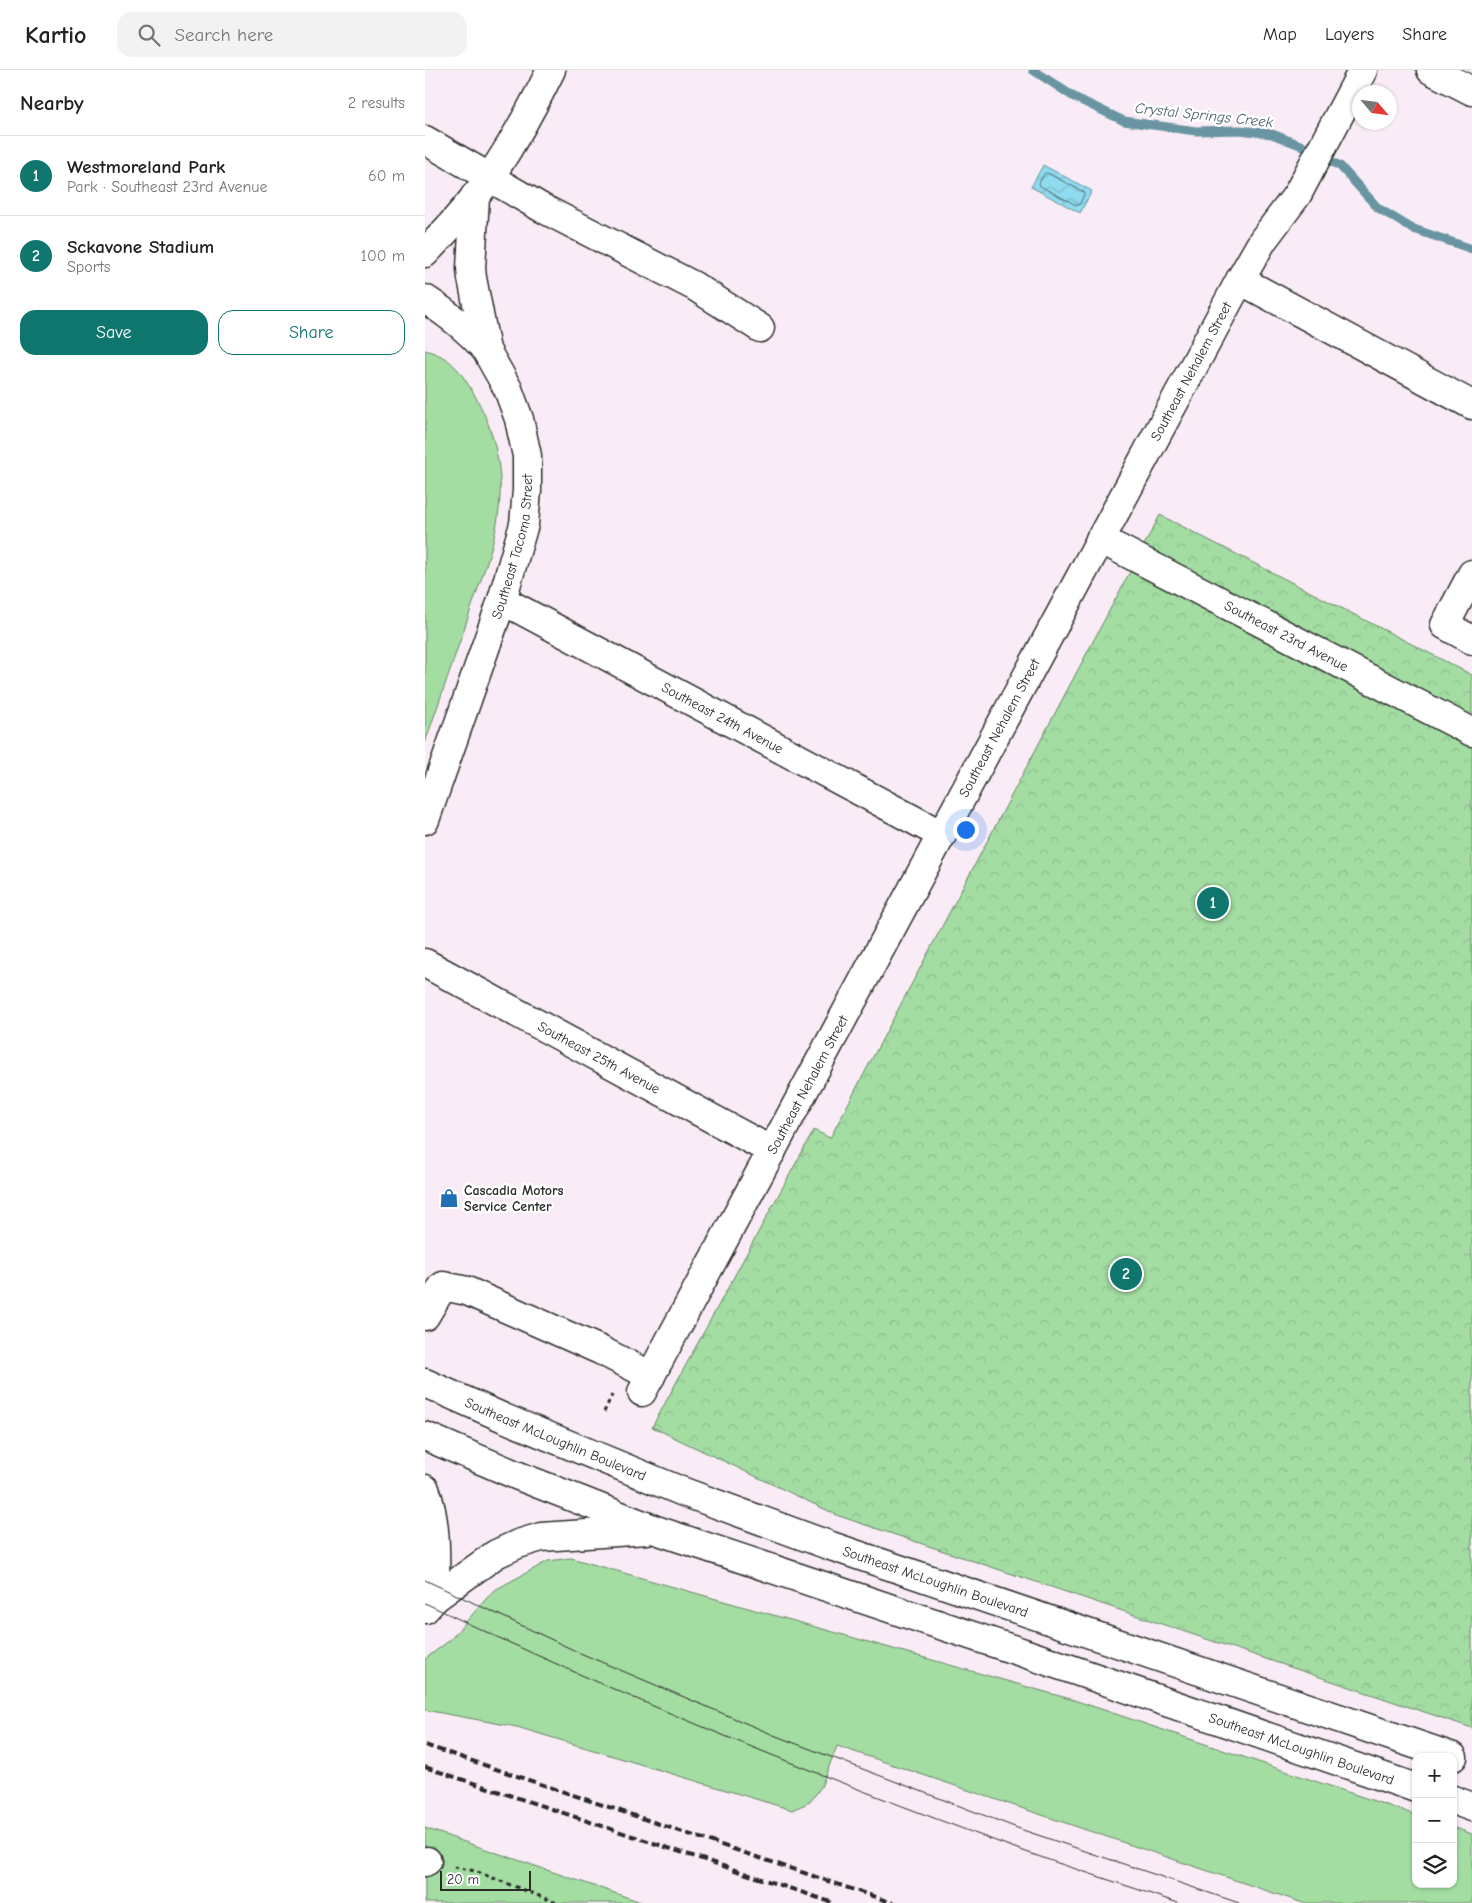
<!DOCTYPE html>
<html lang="en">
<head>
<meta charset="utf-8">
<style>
	:root { --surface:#fff; --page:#f2f2f2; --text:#222; --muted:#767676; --line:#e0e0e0; --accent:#0f766e }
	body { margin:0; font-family:"Comic Neue",sans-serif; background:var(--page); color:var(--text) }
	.controls { position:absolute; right:15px; bottom:15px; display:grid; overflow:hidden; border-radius:10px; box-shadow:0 1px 4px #0004 }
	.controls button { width:45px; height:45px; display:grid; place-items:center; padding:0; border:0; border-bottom:1px solid var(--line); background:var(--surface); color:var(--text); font:25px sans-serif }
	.compass { position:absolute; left:927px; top:15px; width:45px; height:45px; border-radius:50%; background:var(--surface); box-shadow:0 1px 4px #0004; rotate:118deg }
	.scale { position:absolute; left:15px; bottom:12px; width:91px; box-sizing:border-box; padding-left:5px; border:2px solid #2b2b2b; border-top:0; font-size:14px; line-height:18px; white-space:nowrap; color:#2b2b2b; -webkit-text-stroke:4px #fff; paint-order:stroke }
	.you { position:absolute; left:540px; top:759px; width:18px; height:18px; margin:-12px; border:4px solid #fff; border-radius:50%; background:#1a73e8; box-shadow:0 0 0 8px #1a73e833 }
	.badge { display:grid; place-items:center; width:32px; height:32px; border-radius:50%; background:var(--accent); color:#fff; font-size:16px; font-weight:700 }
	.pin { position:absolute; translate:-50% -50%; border:2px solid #fff; box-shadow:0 1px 5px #0006 }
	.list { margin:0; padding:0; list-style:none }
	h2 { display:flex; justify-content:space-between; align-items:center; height:65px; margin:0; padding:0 20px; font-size:21px }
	h2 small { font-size:16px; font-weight:400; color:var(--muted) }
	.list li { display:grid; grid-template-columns:32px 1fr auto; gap:15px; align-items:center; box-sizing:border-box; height:80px; padding:0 20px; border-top:1px solid var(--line) }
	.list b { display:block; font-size:19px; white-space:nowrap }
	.list p { margin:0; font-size:16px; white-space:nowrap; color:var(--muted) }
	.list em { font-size:16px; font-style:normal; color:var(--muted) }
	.actions { display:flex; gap:10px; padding:15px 20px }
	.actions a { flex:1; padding:11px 0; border:1px solid var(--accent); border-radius:15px; text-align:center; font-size:18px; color:var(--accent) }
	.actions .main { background:var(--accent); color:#fff }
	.icon { flex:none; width:28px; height:28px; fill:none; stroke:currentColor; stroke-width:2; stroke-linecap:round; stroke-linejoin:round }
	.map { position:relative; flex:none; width:1047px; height:1833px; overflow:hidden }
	header { display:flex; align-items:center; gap:30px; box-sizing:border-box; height:70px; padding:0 25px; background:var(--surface); border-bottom:1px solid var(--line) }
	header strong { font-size:24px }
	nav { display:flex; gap:28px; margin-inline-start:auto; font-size:18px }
	.search { width:350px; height:45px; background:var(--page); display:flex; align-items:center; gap:12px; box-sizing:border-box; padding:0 18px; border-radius:15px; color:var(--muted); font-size:19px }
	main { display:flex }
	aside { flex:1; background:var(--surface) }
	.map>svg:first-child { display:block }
</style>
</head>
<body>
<header>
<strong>Kartio</strong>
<div class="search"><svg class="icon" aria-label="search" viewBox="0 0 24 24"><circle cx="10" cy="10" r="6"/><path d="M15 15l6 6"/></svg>Search here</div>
<nav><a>Map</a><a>Layers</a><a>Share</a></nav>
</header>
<main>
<aside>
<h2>Nearby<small>2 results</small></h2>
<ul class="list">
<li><span class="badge">1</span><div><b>Westmoreland Park</b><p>Park · Southeast 23rd Avenue</p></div><em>60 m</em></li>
<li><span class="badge">2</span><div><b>Sckavone Stadium</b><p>Sports</p></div><em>100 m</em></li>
</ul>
<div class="actions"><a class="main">Save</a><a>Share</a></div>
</aside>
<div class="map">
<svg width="1047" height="1833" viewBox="0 0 1047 1833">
	<defs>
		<pattern id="park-crowns" width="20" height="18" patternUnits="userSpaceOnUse" patternTransform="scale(1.25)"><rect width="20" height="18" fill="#a3dda2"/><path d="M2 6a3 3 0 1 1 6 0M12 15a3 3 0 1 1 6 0" fill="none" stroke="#8cbe8c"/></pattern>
		<pattern id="water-waves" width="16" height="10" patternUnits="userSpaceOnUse" patternTransform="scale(1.25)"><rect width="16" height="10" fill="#8fdbef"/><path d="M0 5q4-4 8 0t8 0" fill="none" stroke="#7cbccd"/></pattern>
	</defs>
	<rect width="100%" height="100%" fill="#faecf6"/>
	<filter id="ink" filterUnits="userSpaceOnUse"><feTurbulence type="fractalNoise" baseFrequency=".02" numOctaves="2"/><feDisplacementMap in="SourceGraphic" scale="10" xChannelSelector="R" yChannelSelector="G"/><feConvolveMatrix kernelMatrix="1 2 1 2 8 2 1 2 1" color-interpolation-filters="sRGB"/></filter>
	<g filter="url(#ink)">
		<g fill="#a3dda2" stroke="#678466">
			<path d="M0 280C27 287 35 301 49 324 66 353 77 391 75 426 74 463 59 501 47 536 31 582 16 627 0 673Z"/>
			<path d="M146 1488 649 1630 991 1745V1814H1028V1757L1047 1764V1833H878L412 1676 396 1717 385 1732 367 1740 92 1657 0 1640V1589L25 1570 68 1521 123 1491Z"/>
			<path d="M0 1758 31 1769 219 1833H0Z"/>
		</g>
		<path fill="url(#park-crowns)" stroke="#678466" d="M735 445 1047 605V1658L414 1446 227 1357 389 1060 405 1068Z"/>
		<path fill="url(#water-waves)" stroke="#6795a1" d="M618 95 667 121 655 143 606 117Z"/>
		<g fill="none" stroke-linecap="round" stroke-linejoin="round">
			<path stroke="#537179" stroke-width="1" d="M622 103 659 122V125L654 135H651L615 116 614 113 619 104Z"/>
			<path stroke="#6795a1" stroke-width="9" d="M608 0 649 27 699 51 771 61 815 60 847 64 875 75 915 96 953 138 986 158 1047 179"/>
			<g stroke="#2b2b2b" stroke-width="31">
				<g id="minor">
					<path d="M1006 0 1047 21"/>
					<path d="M0 70 117 138 269 216 335 258"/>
					<path d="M815 210 1047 335"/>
					<path d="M0 229C23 244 43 259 61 280"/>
					<path id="s1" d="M675 469 1047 662"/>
					<path d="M1047 504 1020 555 1047 570"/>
					<path id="s2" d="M77 530 517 765"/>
					<path id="s3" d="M0 893 347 1081"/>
					<path d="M0 1246 18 1216 42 1221 175 1280 226 1306"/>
					<path id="s4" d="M217 1322 815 210 838 170 872 125 938 0"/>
					<path d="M0 1792 2 1791"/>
				</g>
			</g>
			<g stroke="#2b2b2b" stroke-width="31">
				<g id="major">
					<path d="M0 183C23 159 46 134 65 107 88 73 108 37 126 0"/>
					<path id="s5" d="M0 750 77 530 99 454 102 420V386L94 349 83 319 61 280 47 208 46 198 50 126"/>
				</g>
			</g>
			<g stroke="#2b2b2b" stroke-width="31">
				<g id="highway">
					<path id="s6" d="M0 1313 79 1348 256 1421 406 1476 1028 1687"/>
					<path id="s7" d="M0 1366 91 1405 231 1460 599 1583 991 1718"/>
					<path d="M0 1419C13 1454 10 1491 10 1528"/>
					<path d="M0 1539 10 1528 71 1484 93 1474 116 1467 222 1460"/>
					<path d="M1028 1730 1047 1737"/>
				</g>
			</g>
			<g stroke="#2b2b2b" stroke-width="3" stroke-dasharray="4 4" stroke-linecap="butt">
				<path d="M179 1342 187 1325"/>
				<path d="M29 1797 50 1801 132 1833"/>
			</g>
			<use href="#minor" stroke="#fff" stroke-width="28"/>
			<use href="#major" stroke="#fff" stroke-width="28"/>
			<use href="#highway" stroke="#fff" stroke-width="28"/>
			<g stroke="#2b2b2b" stroke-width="1">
				<path d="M0 1510 155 1583 351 1666 595 1759 814 1833"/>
				<path d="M0 1533C191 1625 388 1704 587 1777 642 1797 698 1814 753 1833"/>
			</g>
			<g stroke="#2b2b2b" stroke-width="4" stroke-dasharray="8 4" stroke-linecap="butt">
				<path d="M0 1675 468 1833"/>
				<path d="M0 1697 409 1833"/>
			</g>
		</g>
	</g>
	<defs>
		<g id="shop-bare" transform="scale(1.5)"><path d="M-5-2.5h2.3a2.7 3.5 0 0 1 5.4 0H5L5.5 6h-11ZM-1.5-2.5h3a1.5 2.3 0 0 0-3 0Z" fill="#1f6fb2" stroke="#fff" stroke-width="2.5" paint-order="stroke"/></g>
	</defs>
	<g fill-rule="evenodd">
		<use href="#shop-bare" x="24" y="1128"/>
	</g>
	<g text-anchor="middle" stroke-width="5" stroke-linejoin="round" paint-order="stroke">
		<g font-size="14" fill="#2b2b2b" stroke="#fff">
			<text dy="5" stroke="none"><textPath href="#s4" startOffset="1159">Southeast Nehalem Street</textPath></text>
			<text dy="5" stroke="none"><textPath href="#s5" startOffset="288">Southeast Tacoma Street</textPath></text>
			<text dy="5" stroke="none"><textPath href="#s1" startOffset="210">Southeast 23rd Avenue</textPath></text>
			<text dy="5" stroke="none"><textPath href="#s2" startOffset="250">Southeast 24th Avenue</textPath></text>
			<text dy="5" stroke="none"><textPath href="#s4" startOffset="754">Southeast Nehalem Street</textPath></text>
			<text dy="5" stroke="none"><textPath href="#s3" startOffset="198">Southeast 25th Avenue</textPath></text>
			<text dy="5" stroke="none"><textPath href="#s4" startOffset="349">Southeast Nehalem Street</textPath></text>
			<text dy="5" stroke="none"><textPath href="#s6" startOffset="142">Southeast McLoughlin Boulevard</textPath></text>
			<text dy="5" stroke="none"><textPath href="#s6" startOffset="548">Southeast McLoughlin Boulevard</textPath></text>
			<text dy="5" stroke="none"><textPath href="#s7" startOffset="931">Southeast McLoughlin Boulevard</textPath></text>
		</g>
		<g font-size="14" font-weight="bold" fill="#2b2b2b" stroke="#fff" text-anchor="start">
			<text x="39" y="1125">Cascadia Motors<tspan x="39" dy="16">Service Center</tspan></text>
		</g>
		<g font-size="15" font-style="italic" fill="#496066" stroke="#fff">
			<text transform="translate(779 45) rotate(6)" y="5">Crystal Springs Creek</text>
		</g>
	</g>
</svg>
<div class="controls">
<button>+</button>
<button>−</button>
<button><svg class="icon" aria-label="layers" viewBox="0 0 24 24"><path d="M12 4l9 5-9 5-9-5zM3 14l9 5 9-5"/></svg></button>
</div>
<svg class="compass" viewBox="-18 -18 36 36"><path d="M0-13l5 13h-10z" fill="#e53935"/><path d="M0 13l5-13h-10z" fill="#767676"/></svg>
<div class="scale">20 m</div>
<div class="you"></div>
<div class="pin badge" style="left:788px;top:833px">1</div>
<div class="pin badge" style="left:701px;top:1204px">2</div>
</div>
</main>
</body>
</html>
